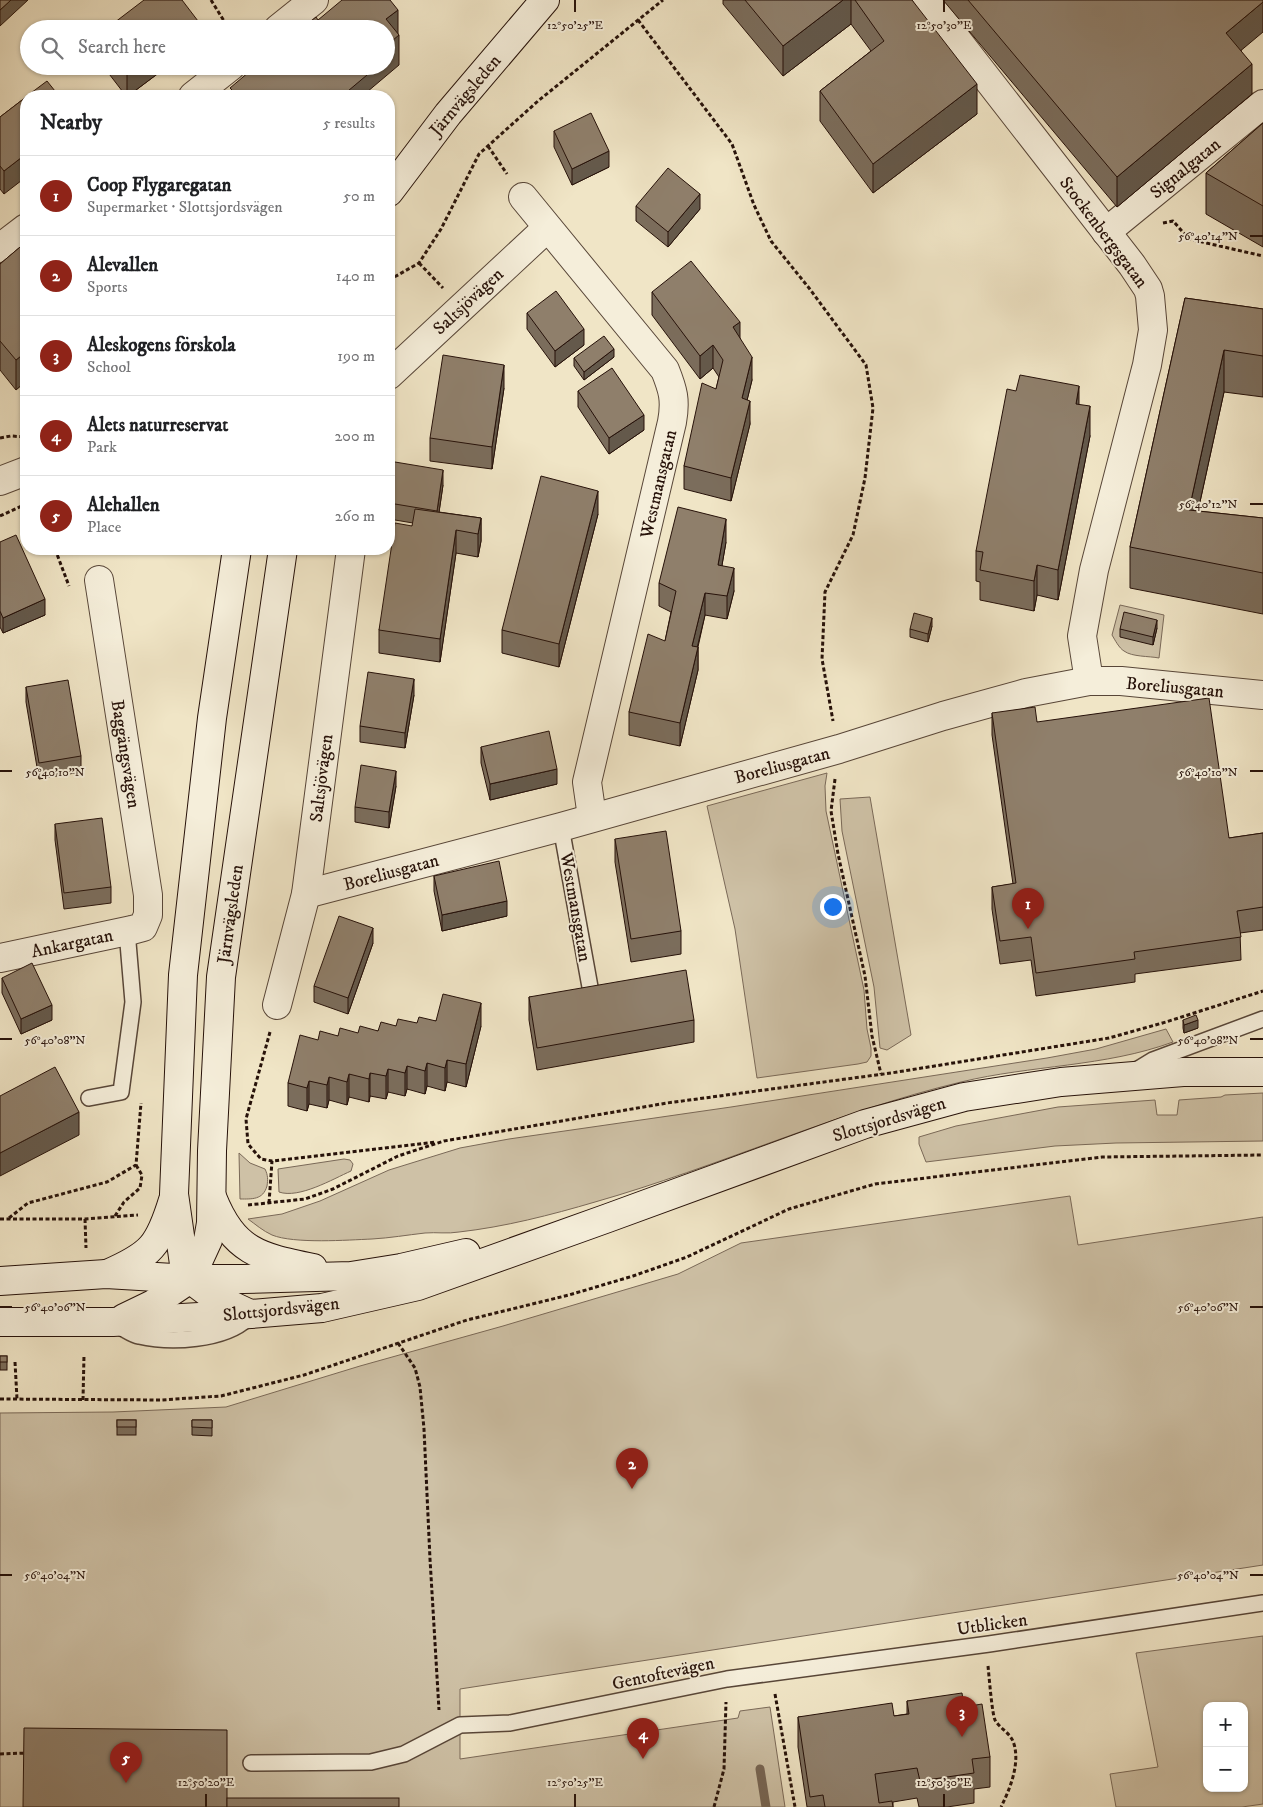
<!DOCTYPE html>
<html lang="en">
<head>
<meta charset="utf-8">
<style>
	:root { --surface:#fff; --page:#f2f2f2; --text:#202124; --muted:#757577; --line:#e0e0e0; --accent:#8f2418 }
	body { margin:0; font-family:"IM FELL DW Pica",serif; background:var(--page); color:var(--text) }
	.controls { position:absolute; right:15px; bottom:15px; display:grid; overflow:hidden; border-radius:10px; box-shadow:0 1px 4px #0004 }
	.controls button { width:45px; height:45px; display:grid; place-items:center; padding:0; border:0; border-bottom:1px solid var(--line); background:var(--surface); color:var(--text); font:25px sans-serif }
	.you { position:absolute; left:832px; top:906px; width:18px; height:18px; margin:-12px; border:4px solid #fff; border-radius:50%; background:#1a73e8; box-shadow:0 0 0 8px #1a73e833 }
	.badge { display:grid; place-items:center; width:32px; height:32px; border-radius:50%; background:var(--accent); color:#fff; font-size:16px; font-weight:700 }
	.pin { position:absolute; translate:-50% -41px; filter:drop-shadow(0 1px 2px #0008) }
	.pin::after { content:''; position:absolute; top:26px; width:18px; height:15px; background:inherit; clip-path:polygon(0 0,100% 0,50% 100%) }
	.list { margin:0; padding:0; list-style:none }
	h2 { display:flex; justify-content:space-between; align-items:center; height:65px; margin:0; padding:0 20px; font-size:21px }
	h2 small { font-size:16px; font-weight:400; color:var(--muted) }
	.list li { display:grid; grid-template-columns:32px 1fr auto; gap:15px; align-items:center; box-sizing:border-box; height:80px; padding:0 20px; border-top:1px solid var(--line) }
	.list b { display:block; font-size:19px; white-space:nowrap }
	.list p { margin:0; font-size:16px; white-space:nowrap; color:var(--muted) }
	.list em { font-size:16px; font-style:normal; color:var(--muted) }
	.icon { flex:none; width:28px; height:28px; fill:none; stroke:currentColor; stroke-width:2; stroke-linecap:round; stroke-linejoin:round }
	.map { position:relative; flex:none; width:1263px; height:1807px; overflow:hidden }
	.search { position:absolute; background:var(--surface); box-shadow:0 1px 4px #0004; left:20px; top:20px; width:375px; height:55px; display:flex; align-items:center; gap:12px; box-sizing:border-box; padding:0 18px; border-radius:28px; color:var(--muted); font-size:19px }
	.panel { position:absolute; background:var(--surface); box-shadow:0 1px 4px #0004; left:20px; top:90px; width:375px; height:465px; border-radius:20px }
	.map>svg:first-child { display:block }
</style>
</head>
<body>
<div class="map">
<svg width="1263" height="1807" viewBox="0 0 1263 1807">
	<rect width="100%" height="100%" fill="#f0e5c6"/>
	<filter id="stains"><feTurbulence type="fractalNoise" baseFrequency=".004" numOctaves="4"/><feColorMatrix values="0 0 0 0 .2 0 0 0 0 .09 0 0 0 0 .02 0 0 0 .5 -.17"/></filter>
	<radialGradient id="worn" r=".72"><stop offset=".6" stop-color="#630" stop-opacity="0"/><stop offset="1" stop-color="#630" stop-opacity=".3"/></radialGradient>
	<g fill="#cec1a6" stroke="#7a6958" fill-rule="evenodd">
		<path d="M1120 605 1164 615 1159 658C1149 656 1132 657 1124 651 1119 648 1115 640 1112 635Z"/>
		<path d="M827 773 825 786 826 811 864 990 867 1029 871 1048V1056L867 1062 858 1064 757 1078 735 929 707 806Z"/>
		<path d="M870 797 911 1035 887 1050 880 1048 874 987 842 831 840 799Z"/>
		<path d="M1166 1029 1173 1042C1105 1067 1031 1065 961 1082 836 1112 718 1167 595 1202 551 1215 504 1227 459 1232 448 1234 436 1232 425 1233 407 1235 390 1238 372 1239 348 1240 294 1244 272 1235 263 1231 255 1224 248 1219L282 1214 320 1201 389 1170 460 1148 509 1139 731 1107 1047 1058 1096 1049Z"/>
		<path d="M1263 1093V1141L1116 1143 1055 1146 926 1162 919 1144V1137L956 1126 1058 1107 1155 1100 1157 1115H1177L1179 1100 1221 1097 1225 1095Z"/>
		<path d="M239 1153 250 1163 265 1169C268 1175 268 1180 267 1186 263 1200 252 1199 240 1199Z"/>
		<path d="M344 1159 350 1160 353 1164 351 1171C333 1179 299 1199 279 1192L278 1169Z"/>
		<path d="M1070 1196 1078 1245 1263 1217V1565L460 1689V1759L738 1718 740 1711 770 1707 785 1807H0V1413L113 1412 226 1407 360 1366 503 1326 678 1274 741 1243Z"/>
		<path d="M1263 1636V1804L1242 1807H1116L1110 1774 1158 1767 1136 1653ZM1207 1706H1244V1788H1207Z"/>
	</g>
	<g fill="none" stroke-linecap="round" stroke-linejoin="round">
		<path stroke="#766554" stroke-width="9" d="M760 1769 766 1807"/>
		<g stroke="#584638" stroke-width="18">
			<g id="service">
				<path d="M561 827 590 987"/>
				<path d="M1135 1071 1153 1060 1263 1019"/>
				<path d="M89 1098 121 1092 133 1002 127 931"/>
				<path d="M118 1326C125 1329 132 1335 139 1336 170 1343 224 1341 248 1318"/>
				<path d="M251 1763 371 1762 404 1754 460 1725 510 1723 727 1679 989 1644 1263 1603"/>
			</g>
		</g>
		<g stroke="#584638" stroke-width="30">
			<g id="minor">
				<path d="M926 0 1132 265 1148 289 1150 296 1153 330 1147 365 1094 570 1082 636 1089 681"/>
				<path d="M278 29 314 0"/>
				<path d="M193 96 231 66"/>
				<path d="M523 197 665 370C673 390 676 400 672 422L587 782 592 817"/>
				<path d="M1106 232 1263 104"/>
				<path d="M0 248 26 228"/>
				<path d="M389 375 547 228"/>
				<path d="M0 481 26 471"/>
				<path d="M306 894 561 827 839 749 943 716 1026 693 1089 681H1121L1263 695"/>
				<path d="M0 958 132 930 143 927 148 915V895L99 580"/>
				<path d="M277 1005 306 894 351 549"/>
			</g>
		</g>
		<g stroke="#261109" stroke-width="30">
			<g id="secondary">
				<path d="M389 192 448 114 545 0"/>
				<path d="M237 549 212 718 183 975 174 1194 184 1264 190 1279 214 1297 248 1313"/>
				<path d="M212 1197C234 1252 259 1257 313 1268"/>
				<path d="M107 1274C151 1255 159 1246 173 1200"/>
				<path d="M0 1281 106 1274 190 1279H243L351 1276 401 1268 466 1253"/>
				<path d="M124 1318 153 1304 190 1279 208 1240 211 1223 212 1151 221 977 283 549"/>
				<path d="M0 1322H113L251 1314 322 1308 418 1286 608 1218 865 1124 964 1097 1061 1082 1183 1072H1263"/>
			</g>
		</g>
		<g stroke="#261109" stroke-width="3" stroke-dasharray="4 2.5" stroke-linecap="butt">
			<path d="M211 0 229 29"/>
			<path d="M638 20 732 144 754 205 771 241 809 288 866 365 873 408 865 478 853 535 825 592 822 659 833 721"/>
			<path d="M488 146 507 174"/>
			<path d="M1163 223 1173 221 1189 239 1263 256"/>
			<path d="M419 263 443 288"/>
			<path d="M389 280 419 263 441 229 479 154 538 101 663 0"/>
			<path d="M0 438 11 436 26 437"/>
			<path d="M0 516 26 504"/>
			<path d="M55 549 69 586"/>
			<path d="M835 779 831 811 838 854 865 976 872 1036 881 1074"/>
			<path d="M270 1032 246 1119 248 1144 261 1159 272 1161 436 1142"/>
			<path d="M269 1203 272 1161"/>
			<path d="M248 1205 305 1199 333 1189 398 1156 444 1141 667 1103 891 1073 1109 1038 1166 1022 1263 991"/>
			<path d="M115 1216 124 1202 140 1188 142 1175 136 1165"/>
			<path d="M9 1218 28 1203 107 1182 136 1165 141 1103"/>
			<path d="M0 1219H85L138 1215"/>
			<path d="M85 1219 86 1248"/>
			<path d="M398 1343 415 1368 420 1387 424 1429 430 1559 439 1710"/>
			<path d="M15 1362 17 1399"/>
			<path d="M0 1399 161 1400 221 1396 304 1375 467 1320 569 1295 633 1276 687 1257 789 1209 875 1184 1102 1157 1263 1155"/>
			<path d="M83 1400 84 1355"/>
			<path d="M988 1666C989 1675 992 1714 995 1720 1000 1729 1011 1733 1014 1744 1020 1764 1010 1789 1001 1807"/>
			<path d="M775 1694 795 1807"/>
			<path d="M0 1754 27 1753"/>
			<path d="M714 1807 724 1769 726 1702"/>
		</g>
		<use href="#service" stroke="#f5eeda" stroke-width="15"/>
		<use href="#minor" stroke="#f5eeda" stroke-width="28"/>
		<use href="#secondary" stroke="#f5eeda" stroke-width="28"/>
	</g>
	<g fill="#7b6d5c" stroke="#261109">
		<path d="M723 0H912L977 114 873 193 820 121V91L871 51 851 24 783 76 723 4Z"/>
		<path d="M943 0H1263L1241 50 1252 94 1117 207Z"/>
		<path d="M103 66H168L128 96H126Z"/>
		<path d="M26 97 4 194 0 189V117Z"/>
		<path d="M1263 123V247L1206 214V173Z"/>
		<path d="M554 131 609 167 572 185 554 147Z"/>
		<path d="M636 206 700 209 668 247 636 221Z"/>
		<path d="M26 242V381L16 390 0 370V264Z"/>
		<path d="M652 292 740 338 752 380 747 400 750 424 731 501 684 489V466L716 389 719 377 713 368 700 379 652 315Z"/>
		<path d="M1185 298 1263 309V397L1224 392 1198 511 1263 518V614L1130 588V547Z"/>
		<path d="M527 313 584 345 555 367 527 329Z"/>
		<path d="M614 357 584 380 574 366V358Z"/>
		<path d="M504 388 492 469 430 461V438Z"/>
		<path d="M578 391 644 430 609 454 578 407Z"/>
		<path d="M1079 404 1090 436 1058 600 1037 595 1034 611 980 600V582L976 581V551Z"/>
		<path d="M389 461 443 485 439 512 481 518V541L478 557 456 553 440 662 379 653V630L413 523 389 519Z"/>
		<path d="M598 514 559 667 502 653V630Z"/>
		<path d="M0 542 45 615 3 633 0 627Z"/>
		<path d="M726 542 722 565 734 591 727 619 705 615 698 647V670L680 746 629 735V712L665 641 671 612 659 606V583Z"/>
		<path d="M932 626 928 642 910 637V629Z"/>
		<path d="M1157 628 1153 645 1120 637V629Z"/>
		<path d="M26 687 81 756V772L39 779 26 702Z"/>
		<path d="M414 695 405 748 360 742V726Z"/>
		<path d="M992 713 1037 722 1229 838 1263 833V930L1240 933 1241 960 1135 974V982L1036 996 1031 960 1000 964 992 909V887L1013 884 992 735Z"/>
		<path d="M481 747 557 784 490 800 481 763Z"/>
		<path d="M396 786 389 828 355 822V807Z"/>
		<path d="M55 824 111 887V903L64 909 55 840Z"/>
		<path d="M615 839 681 931V954L631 962 615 862Z"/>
		<path d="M434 876 507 916 442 931 434 891Z"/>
		<path d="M373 943 348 1014 314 1002V986Z"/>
		<path d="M2 978 52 1020 21 1034 2 993Z"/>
		<path d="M529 997 694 1020V1042L537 1070 529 1020Z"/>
		<path d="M1183 1020 1198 1028 1184 1033 1183 1028Z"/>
		<path d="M436 1021 481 1026 466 1087 447 1082 445 1091 427 1086 425 1094 407 1089 405 1096 388 1092 386 1099 370 1096 369 1102 349 1097 347 1105 329 1100 327 1108 309 1104 307 1111 288 1106V1083L318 1040 338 1036 378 1031 396 1026Z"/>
		<rect x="0" y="1356" width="7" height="14"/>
		<rect x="117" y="1420" width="19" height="15"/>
		<path d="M192 1420H212V1436L192 1435Z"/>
		<path d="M907 1701 964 1707 990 1757V1787L974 1789V1803L947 1807H919L917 1798 893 1802V1807H807L798 1747V1717L894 1716 907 1714Z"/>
	</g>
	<g fill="#64594b" stroke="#261109">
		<path d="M11 0H28L0 26V10Z"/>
		<path d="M843 0H851V24L783 76V46Z"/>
		<path d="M1263 2V32L1226 63V33Z"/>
		<path d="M398 10V36L399 35V65L367 92V96H342L362 66H386V19Z"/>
		<path d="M198 21V29H188Z"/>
		<path d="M1252 64V94L1117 207V177Z"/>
		<path d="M138 66H168L128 96H127V74Z"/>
		<path d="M977 84V114L873 193V164Z"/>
		<path d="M609 151V167L572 185V169Z"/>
		<path d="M26 154V177L4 194V171Z"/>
		<path d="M700 194V209L668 247V232Z"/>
		<path d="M740 322V345L733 327Z"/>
		<path d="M584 329V345L555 367V351Z"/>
		<path d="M713 345V368L700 379V356Z"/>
		<path d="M614 349V357L584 380V372Z"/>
		<path d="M1224 350V392L1189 552V510Z"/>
		<path d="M26 352V381L16 390V360Z"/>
		<path d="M752 357V380L742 421V398Z"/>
		<path d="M504 365V388L492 469V447Z"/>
		<path d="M1079 386V416L1076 404Z"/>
		<path d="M750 401V424L731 501V478Z"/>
		<path d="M1090 406V436L1058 600V570Z"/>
		<path d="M644 415V430L609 454V438Z"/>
		<path d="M443 470V485L437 526V511Z"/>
		<path d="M598 491V514L559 667V644Z"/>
		<path d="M481 518V541L478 557V534Z"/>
		<path d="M726 519V542L718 588V565Z"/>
		<path d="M456 530V553L440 662V639Z"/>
		<path d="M1037 565V595L1034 611V581Z"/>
		<path d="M734 568V591L727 619V596Z"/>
		<path d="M705 593V615L692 669V646Z"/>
		<path d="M45 599V615L3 633V618Z"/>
		<path d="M932 618V626L928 642V634Z"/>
		<path d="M1157 620V628L1153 645V637Z"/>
		<path d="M698 647V670L680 746V723Z"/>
		<path d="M414 679V695L405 748V733Z"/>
		<path d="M557 769V784L490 800V784Z"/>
		<path d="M396 771V786L389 828V812Z"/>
		<path d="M507 901V916L442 931V915Z"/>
		<path d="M373 928V943L348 1014V998Z"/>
		<path d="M481 1003V1026L466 1087V1064Z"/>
		<path d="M52 1005V1020L21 1034V1019Z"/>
		<path d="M1198 1020V1028L1184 1033V1025Z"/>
		<path d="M447 1060V1082L445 1091V1068Z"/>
		<path d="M427 1063V1086L425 1094V1071Z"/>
		<path d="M407 1066V1089L405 1096V1073Z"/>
		<path d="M388 1069V1092L386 1099V1076Z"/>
		<path d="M370 1073V1096L369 1102V1079Z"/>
		<path d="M349 1074V1097L347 1105V1082Z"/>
		<path d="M329 1077V1100L327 1108V1085Z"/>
		<path d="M309 1081V1104L307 1111V1088Z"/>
		<path d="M79 1112V1135L0 1176V1153Z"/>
	</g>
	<g fill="#8f7f6b" stroke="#261109">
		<path d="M0 0H11L0 10Z"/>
		<path d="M144 0H182L198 21 188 29H106Z"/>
		<path d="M342 0H390L398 10 386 19 399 35 386 46V29H301L316 17 318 20Z"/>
		<path d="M745 0H843L783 46Z"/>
		<path d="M855 0H912L977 84 873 164 820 91 884 41Z"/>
		<path d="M968 0H1263V2L1226 33 1252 64 1117 177Z"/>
		<path d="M121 66H138L127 74Z"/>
		<path d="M256 66H362L360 68 367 75 342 96H226L233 91 230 88Z"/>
		<path d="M47 81 59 96H27Z"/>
		<path d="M26 97V154L4 171 0 166V117Z"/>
		<path d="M591 113 609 151 572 169 554 131Z"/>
		<path d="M1263 123V206L1206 173Z"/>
		<path d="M668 168 700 194 668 232 636 206Z"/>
		<path d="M26 242V352L16 360 0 341V264Z"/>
		<path d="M691 261 740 322 733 327 752 357 742 398 750 401 731 478 684 466 702 383 716 389 723 360 713 345 700 356 652 292Z"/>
		<path d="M556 291 584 329 555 351 527 313Z"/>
		<path d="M1185 298 1263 309V356L1224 350 1189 510 1263 518V573L1130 547Z"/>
		<path d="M604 336 614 349 584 372 574 358Z"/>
		<path d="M443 355 504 365 492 447 430 438Z"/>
		<path d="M612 368 644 415 609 438 578 391Z"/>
		<path d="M1020 375 1079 386 1076 404 1090 406 1058 570 1037 565 1034 581 980 570 983 552 976 551 1007 389 1016 391Z"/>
		<path d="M389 461 443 470 437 511 389 503Z"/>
		<path d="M541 476 598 491 559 644 502 630Z"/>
		<path d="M678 507 726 519 718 565 734 568 727 596 705 593 692 646 698 647 680 723 629 712 648 634 665 641 676 591 659 583Z"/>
		<path d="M415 509 481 518 478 534 456 530 440 639 379 630 395 523 412 526Z"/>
		<path d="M16 535 45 599 3 618 0 611V542Z"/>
		<path d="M1124 612 1157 620 1153 637 1120 629Z"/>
		<path d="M914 613 932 618 928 634 910 629Z"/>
		<path d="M368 672 414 679 405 733 360 726Z"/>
		<path d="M68 680 81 756 39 763 26 687Z"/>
		<path d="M1209 698 1229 838 1263 833V907L1237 911 1241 937 1134 952 1135 959 1036 973 1031 937 1000 941 992 887 1016 883 992 713 1035 707 1037 722Z"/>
		<path d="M549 731 557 769 490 784 481 747Z"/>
		<path d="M361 765 396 771 389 812 355 807Z"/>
		<path d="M102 818 111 887 64 893 55 824Z"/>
		<path d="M666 831 681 931 631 939 615 839Z"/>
		<path d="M499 861 507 901 442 915 434 876Z"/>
		<path d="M339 916 373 928 348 998 314 986Z"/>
		<path d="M32 963 52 1005 21 1019 2 978Z"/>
		<path d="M686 970 694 1020 537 1048 529 997Z"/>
		<path d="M443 994 481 1003 466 1064 447 1060 445 1068 427 1063 425 1071 407 1066 405 1073 388 1069 386 1076 370 1073 369 1079 349 1074 347 1082 329 1077 327 1085 309 1081 307 1088 288 1083 300 1035 318 1040 320 1031 338 1036 340 1028 358 1033 360 1026 378 1031 381 1022 396 1026 398 1019 417 1023 419 1017 436 1021Z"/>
		<path d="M1196 1015 1198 1020 1184 1025 1183 1020Z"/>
		<path d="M55 1067 79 1112 0 1153V1096Z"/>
		<rect x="0" y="1356" width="7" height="6"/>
		<rect x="117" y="1420" width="19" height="7"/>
		<path d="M192 1420H212V1428L192 1427Z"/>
		<path d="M962 1693 964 1707 982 1704 990 1757 972 1759 974 1773 920 1781 917 1768 875 1774 879 1803 892 1801 893 1807H825L823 1795 810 1797 798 1717 892 1703 894 1716 909 1714 907 1701Z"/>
		<path d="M24 1728 227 1730V1807H23Z"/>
		<rect x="227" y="1798" width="172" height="9"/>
	</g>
	<path fill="none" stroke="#261109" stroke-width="2" d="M575 0V12M944 0V12M1250 236H1263M1250 504H1263M0 771H12M1250 771H1263M0 1039H12M1250 1039H1263M0 1307H12M1250 1307H1263M0 1575H12M1250 1575H1263M206 1794V1807M575 1794V1807M944 1794V1807"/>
	<g text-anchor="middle" stroke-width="4" stroke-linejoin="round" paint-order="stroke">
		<g font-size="18" fill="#261109" stroke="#f5eeda">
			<text transform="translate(465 95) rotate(-50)" y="6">Järnvägsleden</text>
			<text transform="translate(1185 168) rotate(-39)" y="6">Signalgatan</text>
			<text transform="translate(1104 232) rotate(53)" y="6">Stockenbergsgatan</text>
			<text transform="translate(468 301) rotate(-43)" y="6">Saltsjövägen</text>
			<text transform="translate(658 484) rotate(-77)" y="6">Westmansgatan</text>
			<text transform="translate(1175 687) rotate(5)" y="6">Boreliusgatan</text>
			<text transform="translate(126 754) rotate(81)" y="6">Baggängsvägen</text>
			<text transform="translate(782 765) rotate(-15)" y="6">Boreliusgatan</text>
			<text transform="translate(321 778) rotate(-83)" y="6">Saltsjövägen</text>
			<text transform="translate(391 872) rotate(-15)" y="6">Boreliusgatan</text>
			<text transform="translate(576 907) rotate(80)" y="6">Westmansgatan</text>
			<text transform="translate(230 914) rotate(-82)" y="6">Järnvägsleden</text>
			<text transform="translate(72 943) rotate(-12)" y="6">Ankargatan</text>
			<text transform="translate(889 1119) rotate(-17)" y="6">Slottsjordsvägen</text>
			<text transform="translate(281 1309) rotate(-6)" y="6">Slottsjordsvägen</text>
			<text transform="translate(992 1624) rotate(-8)" y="6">Utblicken</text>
			<text transform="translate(663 1673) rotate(-12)" y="6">Gentoftevägen</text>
		</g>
	</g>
	<g font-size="12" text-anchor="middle" fill="#261109" stroke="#f5eeda" stroke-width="4" stroke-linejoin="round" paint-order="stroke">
		<text x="575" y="29">12°50'25"E</text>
		<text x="944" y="29">12°50'30"E</text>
		<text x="1208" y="240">56°40'14"N</text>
		<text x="1208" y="508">56°40'12"N</text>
		<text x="55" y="776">56°40'10"N</text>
		<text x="1208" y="776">56°40'10"N</text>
		<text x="55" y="1044">56°40'08"N</text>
		<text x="1208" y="1044">56°40'08"N</text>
		<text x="55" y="1311">56°40'06"N</text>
		<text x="1208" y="1311">56°40'06"N</text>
		<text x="55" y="1579">56°40'04"N</text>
		<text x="1208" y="1579">56°40'04"N</text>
		<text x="206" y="1786">12°50'20"E</text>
		<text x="575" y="1786">12°50'25"E</text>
		<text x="944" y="1786">12°50'30"E</text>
	</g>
	<rect width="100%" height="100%" filter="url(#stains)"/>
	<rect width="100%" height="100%" fill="url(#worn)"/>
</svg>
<div class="controls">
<button>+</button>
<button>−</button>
</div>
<div class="you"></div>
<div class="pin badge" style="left:1028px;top:929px">1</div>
<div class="pin badge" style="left:632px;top:1489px">2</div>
<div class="pin badge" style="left:962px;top:1737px">3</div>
<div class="pin badge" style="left:643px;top:1759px">4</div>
<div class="pin badge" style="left:126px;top:1783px">5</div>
<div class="search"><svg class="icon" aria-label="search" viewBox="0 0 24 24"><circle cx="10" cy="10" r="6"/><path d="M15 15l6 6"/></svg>Search here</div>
<section class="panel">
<h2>Nearby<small>5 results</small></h2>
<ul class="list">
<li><span class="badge">1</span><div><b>Coop Flygaregatan</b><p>Supermarket · Slottsjordsvägen</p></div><em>50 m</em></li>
<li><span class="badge">2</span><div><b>Alevallen</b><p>Sports</p></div><em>140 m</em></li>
<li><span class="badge">3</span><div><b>Aleskogens förskola</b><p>School</p></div><em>190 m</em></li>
<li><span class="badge">4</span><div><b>Alets naturreservat</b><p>Park</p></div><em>200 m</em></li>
<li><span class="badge">5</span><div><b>Alehallen</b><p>Place</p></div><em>260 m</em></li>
</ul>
</section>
</div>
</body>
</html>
